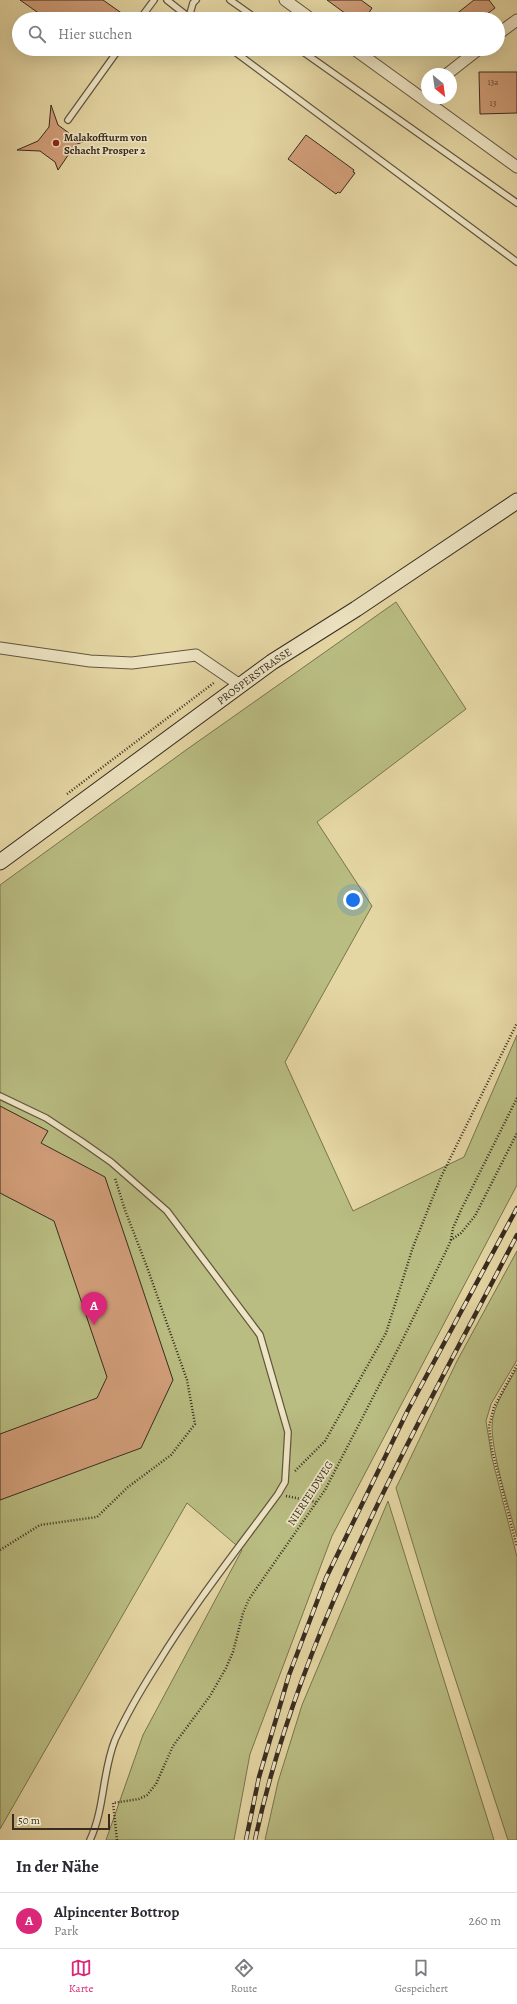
<!DOCTYPE html>
<html lang="de">
<head>
<meta charset="utf-8">
<style>
	:root { --surface:#fff; --page:#f7f7f7; --text:#2b2b33; --muted:#7c7c81; --line:#e1e1e2; --accent:#db2777 }
	body { margin:0; font-family:Alegreya,serif; background:var(--page); color:var(--text) }
	.compass { position:absolute; left:421px; top:68px; width:36px; height:36px; border-radius:50%; background:var(--surface); box-shadow:0 4px 16px #0002; rotate:151deg }
	.scale { position:absolute; left:12px; bottom:10px; width:98px; box-sizing:border-box; padding-left:4px; border:2px solid #382b1f; border-top:0; font-size:11px; line-height:14px; white-space:nowrap; color:#382b1f; -webkit-text-stroke:3px #eee5c4; paint-order:stroke }
	.you { position:absolute; left:353px; top:900px; width:14px; height:14px; margin:-10px; border:3px solid #fff; border-radius:50%; background:#1a73e8; box-shadow:0 0 0 6px #1a73e833 }
	.badge { display:grid; place-items:center; width:26px; height:26px; border-radius:50%; background:var(--accent); color:#fff; font-size:13px; font-weight:700 }
	.pin { position:absolute; translate:-50% -33px; filter:drop-shadow(0 1px 2px #0008) }
	.pin::after { content:''; position:absolute; top:21px; width:14px; height:12px; background:inherit; clip-path:polygon(0 0,100% 0,50% 100%) }
	.list { margin:0; padding:0; list-style:none }
	h2 { display:flex; justify-content:space-between; align-items:center; height:52px; margin:0; padding:0 16px; font-size:17px }
	h2 small { font-size:13px; font-weight:400; color:var(--muted) }
	.list li { display:grid; grid-template-columns:26px 1fr auto; gap:12px; align-items:center; box-sizing:border-box; height:56px; padding:0 16px; border-top:1px solid var(--line) }
	.list b { display:block; font-size:15px; white-space:nowrap }
	.list p { margin:0; font-size:13px; white-space:nowrap; color:var(--muted) }
	.list em { font-size:13px; font-style:normal; color:var(--muted) }
	.icon { flex:none; width:22px; height:22px; fill:none; stroke:currentColor; stroke-width:2; stroke-linecap:round; stroke-linejoin:round }
	.map { position:relative; flex:none; width:517px; height:1840px; overflow:hidden }
	.search { position:absolute; background:var(--surface); box-shadow:0 4px 16px #0002; left:12px; right:12px; top:12px; height:44px; display:flex; align-items:center; gap:10px; box-sizing:border-box; padding:0 14px; border-radius:22px; color:var(--muted); font-size:15px }
	.sheet { height:108px; background:var(--surface) }
	nav { display:flex; justify-content:space-around; align-items:center; box-sizing:border-box; height:56px; border-top:1px solid var(--line); background:var(--surface); font-size:11px; color:var(--muted) }
	nav a { display:grid; justify-items:center; gap:2px }
	nav .on { color:var(--accent) }
	.map>svg:first-child { display:block }
</style>
</head>
<body>
<div class="map">
<svg width="517" height="1840" viewBox="0 0 517 1840">
	<rect width="100%" height="100%" fill="#e5d7a4"/>
	<filter id="stains"><feTurbulence type="fractalNoise" baseFrequency=".005" numOctaves="4"/><feColorMatrix values="0 0 0 0 .2 0 0 0 0 .09 0 0 0 0 .02 0 0 0 .5 -.17"/></filter>
	<radialGradient id="worn" r=".72"><stop offset=".6" stop-color="#630" stop-opacity="0"/><stop offset="1" stop-color="#630" stop-opacity=".3"/></radialGradient>
	<g fill="#b9bd82" stroke="#787450">
		<path d="M396 602 466 709 317 822 372 906 285 1062 353 1211 464 1157 517 1035V1185L332 1536 250 1754 234 1840H106L143 1735 242 1550 187 1503 0 1829V885L186 750Z"/>
		<path d="M517 1251V1360L491 1404 486 1421 492 1458 517 1557V1840H508L436 1620 396 1488 457 1361Z"/>
		<path d="M517 1368V1537C510 1511 487 1440 493 1417 497 1400 508 1384 517 1368Z"/>
		<path d="M388 1501 494 1840H265L278 1782 302 1705Z"/>
	</g>
	<g fill="#d19e79" stroke="#382b1f">
		<path d="M20 0H103L130 19H47Z"/>
		<path d="M327 0H361L372 8 365 19H353Z"/>
		<path d="M474 0H489L495 8 480 19H450Z"/>
		<path d="M479 72H517V113L480 114Z"/>
		<path d="M51 105 58 125 73 136 95 137 75 145 58 170 55 162 40 151 17 150 38 141 49 127Z"/>
		<path d="M306 135 354 170 353 172 355 173 340 193 338 192 336 194 288 159Z"/>
		<path d="M0 1106 48 1131 41 1143 105 1177 173 1380 141 1448 0 1500V1434L97 1398 107 1377 54 1221 0 1193Z"/>
	</g>
	<g fill="none" stroke-linecap="round" stroke-linejoin="round">
		<g stroke="#635640" stroke-width="8">
			<g id="lane">
				<path d="M167 0 191 19"/>
				<path d="M230 0 257 19"/>
				<path d="M189 17 193 3 196 0"/>
				<path d="M140 19 154 0"/>
				<path d="M231 49 517 262"/>
				<path d="M299 49 517 203"/>
				<path d="M68 120 119 49"/>
				<path d="M0 1096 46 1118 81 1141 111 1162 167 1211 260 1335 288 1432 285 1482 278 1494C237 1550 194 1604 158 1663 142 1688 127 1713 115 1740 102 1772 105 1808 90 1840"/>
			</g>
		</g>
		<g stroke="#635640" stroke-width="13">
			<g id="street">
				<path d="M285 0 311 19"/>
				<path d="M498 34 517 20"/>
				<path d="M354 49 517 167"/>
				<path d="M447 74 479 49"/>
				<path d="M0 648 90 661 132 663 196 655 240 685"/>
			</g>
		</g>
		<g stroke="#382b1f" stroke-width="17">
			<g id="secondary">
				<path id="s1" d="M0 862 272 662 356 609 517 501"/>
			</g>
		</g>
		<g stroke="#382b1f" stroke-width="2.5" stroke-dasharray="1 2" stroke-linecap="butt">
			<path d="M67 794 215 682"/>
			<path d="M451 1240 453 1228 461 1210 517 1098"/>
			<path d="M517 1365 494 1407 489 1426 492 1450 517 1547"/>
			<path d="M295 1471 325 1441 386 1333 413 1247 441 1177 517 1023"/>
			<path d="M286 1496 316 1502"/>
			<path d="M0 1550 40 1525 97 1517 128 1487 171 1455 195 1424 187 1380 147 1267 125 1210 115 1178"/>
			<path d="M117 1840 113 1803 139 1799 147 1795 156 1784 173 1746 210 1696 226 1668 233 1652 243 1613 249 1599 325 1490 400 1345 448 1247 451 1240 461 1233 475 1216 517 1133"/>
		</g>
		<use href="#lane" stroke="#eee5c4" stroke-width="5.5"/>
		<use href="#street" stroke="#eee5c4" stroke-width="11"/>
		<use href="#secondary" stroke="#eee5c4" stroke-width="15"/>
		<g stroke="#382b1f" stroke-width="4.5">
			<g id="rail">
				<path d="M246 1840 259 1777 289 1675 326 1578 408 1410 517 1208"/>
				<path d="M255 1840C301 1625 417 1428 517 1235"/>
			</g>
		</g>
		<use href="#rail" stroke="#eee5c4" stroke-width="3" stroke-dasharray="9" stroke-linecap="butt"/>
	</g>
	<circle fill="#8f2418" stroke="#eee5c4" stroke-width="1.5" cx="56" cy="143" r="4"/>
	<g text-anchor="middle" stroke-width="3.5" stroke-linejoin="round" paint-order="stroke">
		<g font-size="9" fill="#5e4836">
			<text x="493" y="85">13a</text>
			<text x="493" y="106">13</text>
		</g>
		<g font-size="11" font-weight="bold" fill="#382b1f" stroke="#eee5c4" text-anchor="start">
			<text x="64" y="141">Malakoffturm von<tspan x="64" dy="13">Schacht Prosper 2</tspan></text>
		</g>
		<g font-size="11" fill="#382b1f" stroke="#eee5c4">
			<text dy="4" stroke="none"><textPath href="#s1" startOffset="315">PROSPERSTRASSE</textPath></text>
			<text transform="translate(310 1493) rotate(-57)" y="4">NIERFELDWEG</text>
		</g>
	</g>
	<rect width="100%" height="100%" filter="url(#stains)"/>
	<rect width="100%" height="100%" fill="url(#worn)"/>
</svg>
<svg class="compass" viewBox="-18 -18 36 36"><path d="M0-13l5 13h-10z" fill="#e53935"/><path d="M0 13l5-13h-10z" fill="#7c7c81"/></svg>
<div class="scale">50 m</div>
<div class="you"></div>
<div class="pin badge" style="left:94px;top:1325px">A</div>
<div class="search"><svg class="icon" aria-label="search" viewBox="0 0 24 24"><circle cx="10" cy="10" r="6"/><path d="M15 15l6 6"/></svg>Hier suchen</div>
</div>
<section class="sheet">
<h2>In der Nähe<small></small></h2>
<ul class="list">
<li><span class="badge">A</span><div><b>Alpincenter Bottrop</b><p>Park</p></div><em>260 m</em></li>
</ul>
</section>
<nav>
<a class="on"><svg class="icon" aria-label="map" viewBox="0 0 24 24"><path d="M3 6l6-2 6 2 6-2v14l-6 2-6-2-6 2zM9 4v14M15 6v14"/></svg>Karte</a>
<a><svg class="icon" aria-label="directions" viewBox="0 0 24 24"><path d="M12 3l9 9-9 9-9-9zM9 14v-3h6M13 9l2 2-2 2"/></svg>Route</a>
<a><svg class="icon" aria-label="saved" viewBox="0 0 24 24"><path d="M7 4h10v16l-5-4-5 4z"/></svg>Gespeichert</a>
</nav>
</body>
</html>
